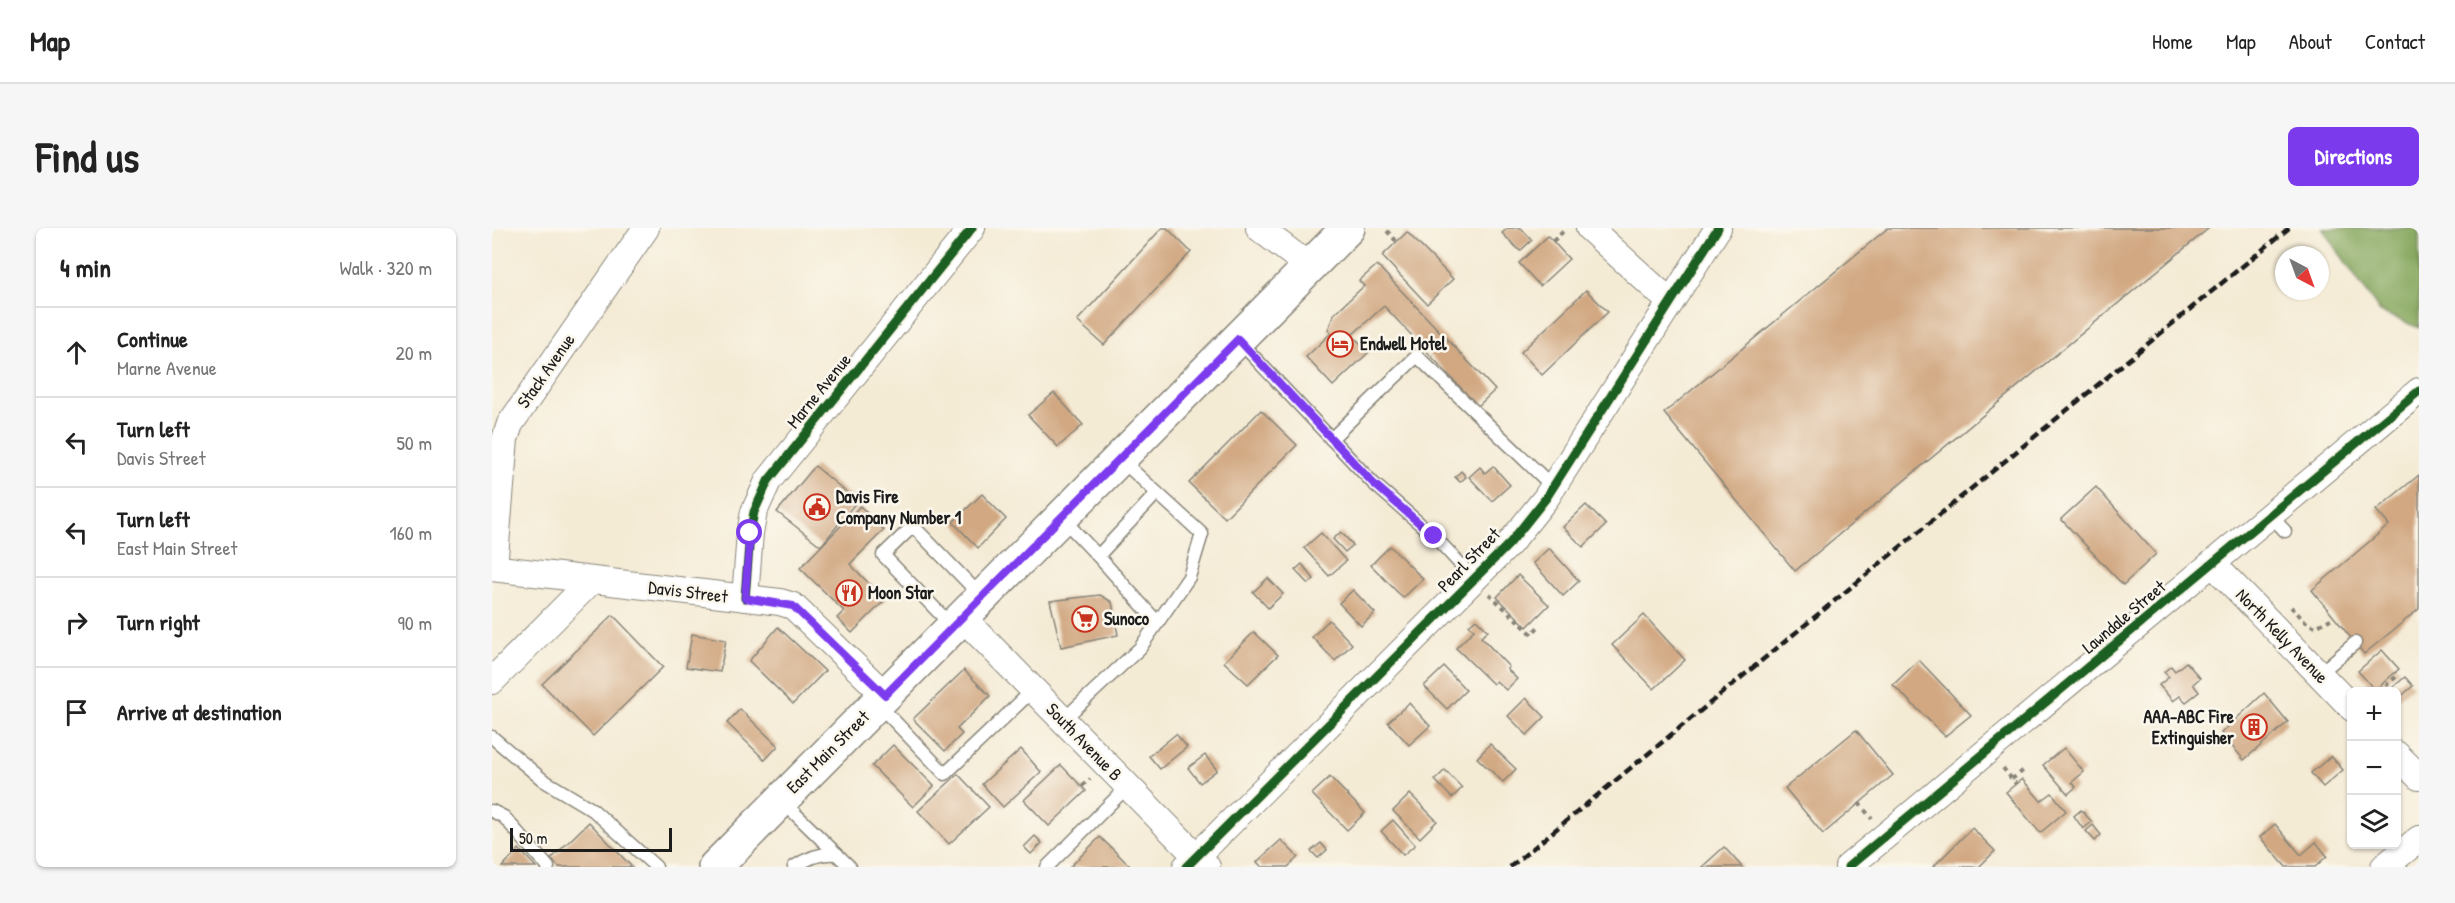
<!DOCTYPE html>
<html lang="en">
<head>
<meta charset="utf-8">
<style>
	:root { --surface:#fff; --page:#f6f6f6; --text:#222; --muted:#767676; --line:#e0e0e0; --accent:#7c3aed }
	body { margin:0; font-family:"Patrick Hand",sans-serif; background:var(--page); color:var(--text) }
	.controls { position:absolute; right:18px; bottom:18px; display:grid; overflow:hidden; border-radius:9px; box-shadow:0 2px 4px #0004 }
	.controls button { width:54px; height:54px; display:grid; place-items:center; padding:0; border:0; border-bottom:2px solid var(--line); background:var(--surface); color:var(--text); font:30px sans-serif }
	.compass { position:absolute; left:1783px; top:18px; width:54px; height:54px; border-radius:50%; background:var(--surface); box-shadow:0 2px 4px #0004; rotate:139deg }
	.scale { position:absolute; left:18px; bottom:15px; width:162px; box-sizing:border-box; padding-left:6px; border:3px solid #1c1c1c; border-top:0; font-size:16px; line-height:21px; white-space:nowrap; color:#1c1c1c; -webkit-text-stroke:4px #fbf7ec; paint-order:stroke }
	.stop { position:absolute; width:18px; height:18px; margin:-14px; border:4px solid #7c3aed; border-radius:50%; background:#fff }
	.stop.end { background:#7c3aed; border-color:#fff; box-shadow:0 2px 6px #0008 }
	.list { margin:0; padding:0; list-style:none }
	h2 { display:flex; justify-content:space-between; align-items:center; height:78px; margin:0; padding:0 24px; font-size:26px }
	h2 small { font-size:20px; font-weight:400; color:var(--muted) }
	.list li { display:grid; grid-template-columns:39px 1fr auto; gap:18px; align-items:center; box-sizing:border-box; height:90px; padding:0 24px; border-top:2px solid var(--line) }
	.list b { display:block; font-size:22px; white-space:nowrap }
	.list p { margin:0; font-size:20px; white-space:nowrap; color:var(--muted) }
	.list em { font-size:20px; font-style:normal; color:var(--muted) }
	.icon { flex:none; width:33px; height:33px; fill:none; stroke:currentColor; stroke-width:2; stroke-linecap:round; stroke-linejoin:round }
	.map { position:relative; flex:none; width:1927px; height:639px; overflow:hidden; border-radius:9px }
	header { display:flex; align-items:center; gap:36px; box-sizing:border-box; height:84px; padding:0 30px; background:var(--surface); border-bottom:2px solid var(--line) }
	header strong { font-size:28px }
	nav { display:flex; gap:33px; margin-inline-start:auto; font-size:21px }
	.intro { display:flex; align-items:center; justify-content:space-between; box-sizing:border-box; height:144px; padding:0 36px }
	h1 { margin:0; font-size:42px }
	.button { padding:15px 27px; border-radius:9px; background:var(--accent); color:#fff; font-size:21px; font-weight:700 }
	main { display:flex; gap:36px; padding:0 36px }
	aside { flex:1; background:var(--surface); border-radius:9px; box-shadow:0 2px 4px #0004 }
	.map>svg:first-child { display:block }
</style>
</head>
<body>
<header>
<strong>Map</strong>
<nav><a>Home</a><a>Map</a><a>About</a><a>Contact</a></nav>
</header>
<div class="intro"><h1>Find us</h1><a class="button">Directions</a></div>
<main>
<aside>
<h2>4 min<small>Walk · 320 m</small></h2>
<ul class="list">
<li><svg class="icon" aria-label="ahead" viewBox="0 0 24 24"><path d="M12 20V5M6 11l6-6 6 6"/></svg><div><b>Continue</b><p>Marne Avenue</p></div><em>20 m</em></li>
<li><svg class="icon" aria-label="left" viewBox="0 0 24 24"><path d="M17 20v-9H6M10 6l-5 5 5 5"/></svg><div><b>Turn left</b><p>Davis Street</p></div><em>50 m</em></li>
<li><svg class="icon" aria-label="left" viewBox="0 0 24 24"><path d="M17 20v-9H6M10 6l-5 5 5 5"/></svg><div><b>Turn left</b><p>East Main Street</p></div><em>160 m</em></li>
<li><svg class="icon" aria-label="right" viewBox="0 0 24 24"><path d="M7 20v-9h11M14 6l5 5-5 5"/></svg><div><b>Turn right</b></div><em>90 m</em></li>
<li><svg class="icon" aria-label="arrive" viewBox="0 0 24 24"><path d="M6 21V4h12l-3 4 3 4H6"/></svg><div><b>Arrive at destination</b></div></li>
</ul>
</aside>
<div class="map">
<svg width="1927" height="639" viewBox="0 0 1927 639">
	<rect width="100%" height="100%" fill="#fbf7ec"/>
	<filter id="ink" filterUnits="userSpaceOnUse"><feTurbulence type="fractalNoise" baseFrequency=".0167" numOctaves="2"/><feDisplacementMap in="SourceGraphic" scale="12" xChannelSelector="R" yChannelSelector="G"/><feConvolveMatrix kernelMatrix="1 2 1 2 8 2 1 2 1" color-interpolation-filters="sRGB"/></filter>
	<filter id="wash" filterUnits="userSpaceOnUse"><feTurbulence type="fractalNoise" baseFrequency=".008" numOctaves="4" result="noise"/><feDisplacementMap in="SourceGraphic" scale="24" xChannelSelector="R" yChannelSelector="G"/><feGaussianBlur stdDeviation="1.35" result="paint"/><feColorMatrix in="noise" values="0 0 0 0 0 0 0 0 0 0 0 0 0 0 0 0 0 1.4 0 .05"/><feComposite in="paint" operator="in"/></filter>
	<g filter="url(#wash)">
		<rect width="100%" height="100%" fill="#f4ebd5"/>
		<path fill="#84a65b" stroke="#50613c" stroke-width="1.5" d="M1830 0H1927V100L1888 84Z"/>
		<g id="blocks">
			<g fill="#d1a882">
				<path d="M670 0H675L699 24 612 117 585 93Z"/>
				<path d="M1016 0H1029L1040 12 1028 23 1010 5Z"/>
				<path d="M1396 0H1717L1303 343 1172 185Z"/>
				<path d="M915 4 961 51 935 76 890 28Z"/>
				<path d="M1056 8 1077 31 1048 58 1027 35Z"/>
				<path d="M885 37 1003 162 986 178 892 78 860 107 877 124 841 158 814 129 839 105 836 102 842 86 872 58 867 53Z"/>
				<path d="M1094 62 1116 84 1050 147 1029 124Z"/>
				<path d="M562 165 591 197 566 219 536 187Z"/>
				<path d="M769 182 805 217 733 290 697 255Z"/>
				<path d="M323 238 365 273 329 318 285 284Z"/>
				<path d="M1001 238 1018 257 1000 273 977 249 988 239 993 245Z"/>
				<path d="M969 243 974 249 968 254 963 249Z"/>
				<path d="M1927 247V381L1872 426 1820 362 1897 297 1884 282Z"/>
				<path d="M1604 259 1664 326 1631 357 1569 291Z"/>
				<path d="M490 266 514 291 486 320 461 294Z"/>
				<path d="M1094 277 1114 297 1091 319 1071 299Z"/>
				<path d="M368 278 392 302 358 336 393 372 360 405 345 390 352 383 308 340Z"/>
				<path d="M849 304 861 317 853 324 841 311Z"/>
				<path d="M829 305 854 333 837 348 812 320Z"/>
				<path d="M898 318 931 351 911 370 879 337Z"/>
				<path d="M1057 320 1087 353 1071 368 1041 335Z"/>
				<path d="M810 336 822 351 816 356 803 342Z"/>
				<path d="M1026 347 1057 377 1035 399 1005 369Z"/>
				<path d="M776 350 791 366 776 380 761 364Z"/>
				<path d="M861 362 883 385 869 398 847 375Z"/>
				<path d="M608 367 620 374 626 407 569 419 558 373Z"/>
				<path d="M121 387 171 439 101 508 50 456Z"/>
				<path d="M1152 387 1193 432 1162 461 1120 417Z"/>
				<path d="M984 391 996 403 989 409 1017 439 1015 441 1025 451 1014 462 1004 453 1001 456 964 420 982 402 977 397Z"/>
				<path d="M837 392 860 416 843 433 820 409Z"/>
				<path d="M286 399 333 443 301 476 257 433Z"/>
				<path d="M762 404 786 427 756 456 732 434Z"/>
				<path d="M200 406 234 412 228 444 194 439Z"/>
				<path d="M1890 422 1907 441 1883 462 1866 443Z"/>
				<path d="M1427 432 1479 487 1453 508 1401 457Z"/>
				<path d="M1694 434 1708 450 1701 456 1707 464 1694 474 1688 468 1681 473 1667 457 1677 449 1672 444 1679 438 1683 443Z"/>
				<path d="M952 439 974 462 955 481 932 458Z"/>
				<path d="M472 442 498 468 465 501 470 506 453 523 421 491Z"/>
				<path d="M1913 449 1921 458 1907 470 1904 464 1899 461Z"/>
				<path d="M1772 465 1796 494 1752 532 1729 505Z"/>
				<path d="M1034 470 1053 489 1035 507 1016 488Z"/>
				<path d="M917 475 938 498 917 517 896 494Z"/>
				<path d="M248 481 286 518 273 532 235 495Z"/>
				<path d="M1364 502 1401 547 1331 606 1293 560Z"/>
				<path d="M684 506 695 519 668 541 657 528Z"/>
				<path d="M998 516 1024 541 1011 554 985 530Z"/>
				<path d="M401 517 442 558 421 579 380 538Z"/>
				<path d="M1572 520 1592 544 1580 554 1584 559 1576 566 1551 537Z"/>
				<path d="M529 521 549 544 511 579 490 556Z"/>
				<path d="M713 527 725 542 708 555 696 540Z"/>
				<path d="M1839 528 1851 542 1831 559 1819 545Z"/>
				<path d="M569 537 594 563 557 598 532 572Z"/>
				<path d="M953 542 970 560 960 570 943 552Z"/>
				<path d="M466 546 497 579 457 616 426 583Z"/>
				<path d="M838 549 873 585 855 602 820 566Z"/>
				<path d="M1530 551 1549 573 1560 565 1574 583 1548 605 1514 564Z"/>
				<path d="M918 566 945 593 928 610 901 583Z"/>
				<path d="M1589 582 1600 594 1591 601 1582 588Z"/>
				<path d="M901 592 923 617 911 627 889 603Z"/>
				<path d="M97 594 140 639H67L59 631Z"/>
				<path d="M1783 596 1809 627 1824 614 1835 628 1823 639H1794L1768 609Z"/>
				<path d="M1601 597 1609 607 1603 613 1594 603Z"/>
				<path d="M1480 600 1503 623 1487 639H1441Z"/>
				<path d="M543 608 550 615 539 626 532 619Z"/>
				<path d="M608 609 639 639H578Z"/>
				<path d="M789 612 806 629 796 639H770L765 634Z"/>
				<path d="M829 615 835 622 826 630 819 623Z"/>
				<path d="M1232 619 1250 639H1210Z"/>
				<path d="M27 621 44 639H10Z"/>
			</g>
		</g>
	</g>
	<g filter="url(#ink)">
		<use href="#blocks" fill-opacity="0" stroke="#888478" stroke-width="1.5"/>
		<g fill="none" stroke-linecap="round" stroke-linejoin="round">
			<g stroke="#888478" stroke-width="15">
				<g id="lane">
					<path d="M746 112 881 255 942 308 982 351"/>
					<path d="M839 211 925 128 1061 259"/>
					<path d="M665 265 606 328 666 395"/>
					<path d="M1779 288 1793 303"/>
					<path d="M570 290 606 328"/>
					<path d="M460 398 391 327 421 298 489 368"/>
					<path d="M1827 446 1863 415"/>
					<path d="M385 475 453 546 541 462"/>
					<path d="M571 492 648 420 697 349 710 306 628 231"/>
					<path d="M0 509 51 552 101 582 164 639"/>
					<path d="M290 573 358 639"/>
					<path d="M0 583 12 589 56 639"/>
					<path d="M302 639C315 630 329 624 345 626"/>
					<path d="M555 639 636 558"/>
				</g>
			</g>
			<g stroke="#888478" stroke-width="28">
				<g id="street">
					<path d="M767 0 818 39"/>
					<path d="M1097 0 1178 74"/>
					<path d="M1721 336 1860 480"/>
					<path d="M0 340 288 374 301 378 393 467"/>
					<path d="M2 340 13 211 18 196 154 0"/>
					<path d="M253 370 258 305 262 284 276 253 480 0"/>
					<path d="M469 388 715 639"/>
					<path d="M0 453 99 353"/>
					<path d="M1904 526 1927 549"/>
					<path d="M694 639 1018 315 1054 270 1226 0"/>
					<path d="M1356 639 1927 163"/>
					<path d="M1892 639 1927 611"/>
				</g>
			</g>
			<g stroke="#888478" stroke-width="36">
				<path id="primary" d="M223 639 856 0"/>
			</g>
			<g stroke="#888478" stroke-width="4" stroke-dasharray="4.5 4.5" stroke-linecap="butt">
				<path d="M895 3 905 14"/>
				<path d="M1061 13 1074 1"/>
				<path d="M997 366 1040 406 1046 399"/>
				<path d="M1799 379 1815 395 1824 399 1842 389"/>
				<path d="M1887 464 1905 448 1903 445"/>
				<path d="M1511 540 1524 556"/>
				<path d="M1520 551 1532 542"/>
				<path d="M590 558 598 551"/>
				<path d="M1367 575 1380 591"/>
			</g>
			<use href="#lane" stroke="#fff" stroke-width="12"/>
			<use href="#street" stroke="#fff" stroke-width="26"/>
			<use href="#primary" stroke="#fff" stroke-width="33"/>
			<path stroke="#1c1c1c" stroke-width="4.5" stroke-dasharray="9 4.5" stroke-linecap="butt" d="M1018 639 1797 0"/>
			<g stroke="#fbf7ec" stroke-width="13">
				<g id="cycleway">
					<path d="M253 370 258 305 262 284 276 253 480 0"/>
					<path d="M694 639 1018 315 1054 270 1226 0"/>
					<path d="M1356 639 1927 163"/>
				</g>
			</g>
			<use href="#cycleway" stroke="#1b5e20" stroke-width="9"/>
		</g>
	</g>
	<g fill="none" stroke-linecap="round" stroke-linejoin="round" filter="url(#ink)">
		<path stroke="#7c3aed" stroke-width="8" d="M258 305 253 370 301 378 393 467 746 111 881 255 942 308"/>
	</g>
	<defs>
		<g id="hotel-ring" transform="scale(1.35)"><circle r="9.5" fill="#fbf7ec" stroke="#c8321e" stroke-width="1.5"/><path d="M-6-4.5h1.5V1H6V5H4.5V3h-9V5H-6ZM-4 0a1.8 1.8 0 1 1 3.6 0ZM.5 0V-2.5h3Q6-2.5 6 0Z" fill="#c8321e"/></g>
		<g id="civic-ring" transform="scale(1.35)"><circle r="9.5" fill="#fbf7ec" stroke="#c8321e" stroke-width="1.5"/><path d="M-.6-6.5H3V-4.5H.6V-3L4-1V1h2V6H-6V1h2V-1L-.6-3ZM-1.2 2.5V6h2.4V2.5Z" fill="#c8321e"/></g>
		<g id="restaurant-ring" transform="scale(1.35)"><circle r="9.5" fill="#fbf7ec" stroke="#c8321e" stroke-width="1.5"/><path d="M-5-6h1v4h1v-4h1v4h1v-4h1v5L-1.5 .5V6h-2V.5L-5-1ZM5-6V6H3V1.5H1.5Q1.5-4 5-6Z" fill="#c8321e"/></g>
		<g id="supermarket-ring" transform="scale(1.35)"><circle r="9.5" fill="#fbf7ec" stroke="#c8321e" stroke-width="1.5"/><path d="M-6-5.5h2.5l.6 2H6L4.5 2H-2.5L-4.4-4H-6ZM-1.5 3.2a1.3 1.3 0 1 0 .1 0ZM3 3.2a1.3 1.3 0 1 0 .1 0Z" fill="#c8321e"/></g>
		<g id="building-ring" transform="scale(1.35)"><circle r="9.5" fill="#fbf7ec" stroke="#c8321e" stroke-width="1.5"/><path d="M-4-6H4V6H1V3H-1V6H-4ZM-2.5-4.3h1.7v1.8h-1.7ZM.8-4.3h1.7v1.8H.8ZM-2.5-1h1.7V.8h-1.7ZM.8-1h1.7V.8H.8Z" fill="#c8321e"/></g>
	</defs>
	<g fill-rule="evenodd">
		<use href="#hotel-ring" x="848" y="116"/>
		<use href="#civic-ring" x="325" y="279"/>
		<use href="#restaurant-ring" x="357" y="365"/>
		<use href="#supermarket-ring" x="593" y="391"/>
		<use href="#building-ring" x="1762" y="499"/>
	</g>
	<g text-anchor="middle" stroke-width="5" stroke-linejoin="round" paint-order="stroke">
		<g font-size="18" font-weight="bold" fill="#1c1c1c" stroke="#fbf7ec" text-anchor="start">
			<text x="868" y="122">Endwell Motel</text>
			<text x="344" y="275">Davis Fire<tspan x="344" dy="21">Company Number 1</tspan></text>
			<text x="376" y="371">Moon Star</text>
			<text x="612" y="397">Sunoco</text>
			<text x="1742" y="495" text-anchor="end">AAA-ABC Fire<tspan x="1742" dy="21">Extinguisher</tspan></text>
		</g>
		<g font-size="18" fill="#1c1c1c" stroke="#fbf7ec">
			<text transform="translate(54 143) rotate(-55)" y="6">Stack Avenue</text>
			<text transform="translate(327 163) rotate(-51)" y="6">Marne Avenue</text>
			<text transform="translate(977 332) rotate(-46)" y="6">Pearl Street</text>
			<text transform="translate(196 364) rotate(7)" y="6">Davis Street</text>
			<text transform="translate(1632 389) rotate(-40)" y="6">Lawndale Street</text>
			<text transform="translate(1790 408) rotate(46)" y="6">North Kelly Avenue</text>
			<text transform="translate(592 514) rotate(46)" y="6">South Avenue B</text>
			<text transform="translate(336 524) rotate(-45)" y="6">East Main Street</text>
		</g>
	</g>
</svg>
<div class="controls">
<button>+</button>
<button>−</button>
<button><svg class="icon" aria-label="layers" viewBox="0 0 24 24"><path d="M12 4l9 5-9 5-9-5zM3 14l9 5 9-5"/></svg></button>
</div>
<svg class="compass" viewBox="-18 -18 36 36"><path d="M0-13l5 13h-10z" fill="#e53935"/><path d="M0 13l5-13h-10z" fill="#767676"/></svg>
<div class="scale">50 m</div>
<div class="stop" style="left:258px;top:305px"></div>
<div class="stop end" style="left:942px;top:308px"></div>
</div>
</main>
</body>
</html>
